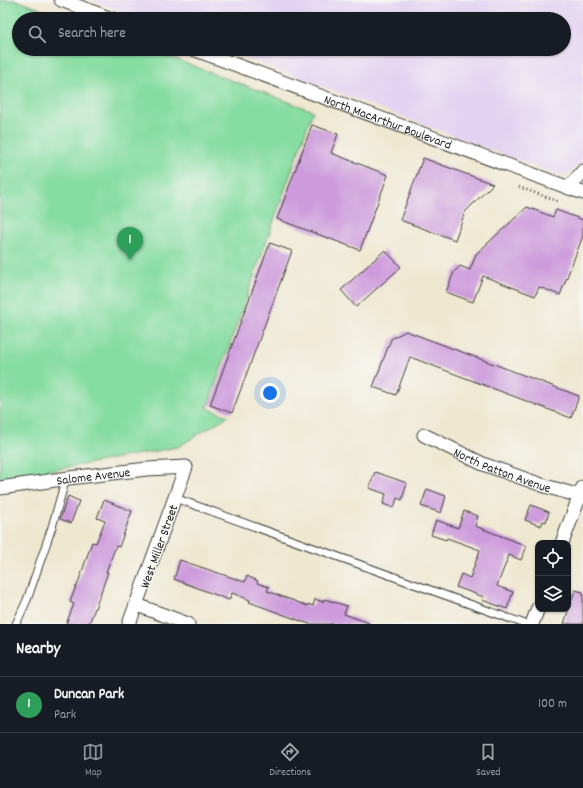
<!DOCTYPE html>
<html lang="en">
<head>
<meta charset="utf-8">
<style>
	:root { --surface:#171b24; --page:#20242c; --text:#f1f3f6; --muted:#9ea1a6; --line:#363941; --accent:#8c9099 }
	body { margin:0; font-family:Dekko,sans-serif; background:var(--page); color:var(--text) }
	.controls { position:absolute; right:12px; bottom:12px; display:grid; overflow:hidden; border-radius:8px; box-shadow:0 1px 3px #0004 }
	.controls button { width:36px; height:36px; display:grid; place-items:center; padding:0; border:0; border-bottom:1px solid var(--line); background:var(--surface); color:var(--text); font:20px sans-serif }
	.you { position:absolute; left:270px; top:393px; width:14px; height:14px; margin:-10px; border:3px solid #fff; border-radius:50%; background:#1a73e8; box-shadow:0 0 0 6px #1a73e833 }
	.badge { display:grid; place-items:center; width:26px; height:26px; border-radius:50%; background:var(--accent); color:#fff; font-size:13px; font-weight:700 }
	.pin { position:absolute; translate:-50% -33px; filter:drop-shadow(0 1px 2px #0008) }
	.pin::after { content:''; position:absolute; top:21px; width:14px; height:12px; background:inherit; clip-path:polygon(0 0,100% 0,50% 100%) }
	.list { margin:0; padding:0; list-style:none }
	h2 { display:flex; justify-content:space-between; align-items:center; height:52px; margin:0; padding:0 16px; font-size:17px }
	h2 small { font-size:13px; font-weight:400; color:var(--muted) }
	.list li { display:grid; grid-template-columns:26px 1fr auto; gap:12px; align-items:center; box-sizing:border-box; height:56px; padding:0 16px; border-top:1px solid var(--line) }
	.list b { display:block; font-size:15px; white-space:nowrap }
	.list p { margin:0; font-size:13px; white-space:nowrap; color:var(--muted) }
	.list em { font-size:13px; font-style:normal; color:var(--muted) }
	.icon { flex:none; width:22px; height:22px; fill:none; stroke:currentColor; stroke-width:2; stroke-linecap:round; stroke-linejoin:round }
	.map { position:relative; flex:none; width:583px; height:624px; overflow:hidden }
	.search { position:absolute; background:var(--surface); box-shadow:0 1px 3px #0004; left:12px; right:12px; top:12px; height:44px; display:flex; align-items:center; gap:10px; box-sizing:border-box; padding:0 14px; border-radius:22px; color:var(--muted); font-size:15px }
	.sheet { height:108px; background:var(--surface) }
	nav { display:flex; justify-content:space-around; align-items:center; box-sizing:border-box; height:56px; border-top:1px solid var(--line); background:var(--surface); font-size:11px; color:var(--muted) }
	nav a { display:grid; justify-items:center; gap:2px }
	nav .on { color:var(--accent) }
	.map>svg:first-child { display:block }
</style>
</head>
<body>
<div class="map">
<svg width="583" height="624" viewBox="0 0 583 624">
	<rect width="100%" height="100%" fill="#f6f6f2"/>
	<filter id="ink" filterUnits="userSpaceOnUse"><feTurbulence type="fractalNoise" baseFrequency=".025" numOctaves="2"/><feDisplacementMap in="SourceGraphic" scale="8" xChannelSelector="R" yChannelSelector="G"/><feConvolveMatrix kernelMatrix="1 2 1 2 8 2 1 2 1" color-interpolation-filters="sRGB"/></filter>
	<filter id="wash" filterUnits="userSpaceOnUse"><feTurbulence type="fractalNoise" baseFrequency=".012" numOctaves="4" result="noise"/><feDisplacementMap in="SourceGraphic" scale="16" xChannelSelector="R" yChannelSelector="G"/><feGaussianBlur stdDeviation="0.9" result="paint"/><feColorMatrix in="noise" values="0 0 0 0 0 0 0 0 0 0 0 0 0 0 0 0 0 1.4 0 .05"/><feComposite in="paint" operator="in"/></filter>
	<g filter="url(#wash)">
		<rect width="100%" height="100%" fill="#efe8d1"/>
		<path fill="#e3d3f2" d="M90 0H583V159L570 173 563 175 556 174 222 49H564V19H141Z"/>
		<path fill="#86dda1" stroke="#517c5e" d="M0 0H16L67 19H19V49H148L313 111 207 408 228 416 178 447 0 480Z"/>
		<g id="blocks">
			<g fill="#cd9bdc">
				<path d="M312 125 338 134 331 153 388 175 360 250 277 219Z"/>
				<path d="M423 158 493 184 465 212 455 240 400 220Z"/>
				<path d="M527 207 553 217 556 210 583 220V236L560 295 539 287 535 296 483 276 473 302 446 292 454 272 460 266 470 270 476 254Z"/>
				<path d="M270 243 292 251 232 413 210 405Z"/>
				<path d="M385 250 401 267 356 307 341 290Z"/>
				<path d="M406 331 579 396 571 418 410 357 396 395 373 387 391 339Z"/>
				<path d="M375 472 407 483 402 500 397 498 394 508 383 504 386 494 369 488Z"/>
				<path d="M427 489 446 496 441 513 421 506Z"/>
				<path d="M68 496 79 501 71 523 60 519Z"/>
				<path d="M104 500 132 511 119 547 116 546 106 572H108L100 595 89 624H66L74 604 70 602 76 586H77L92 542 96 543 105 521 97 518Z"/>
				<path d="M531 505 549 512 546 522 543 521 541 526 525 520Z"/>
				<path d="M464 511 478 516 475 526 527 546 521 560 509 555 497 586 513 592 507 609 482 600 484 597 456 587 461 574 470 578 480 550 447 538 446 540 431 535 436 520 458 528Z"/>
				<path d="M180 560 245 582 247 576 258 581 257 583 269 587 267 591 308 606V604L313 606 315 599 323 602 324 599 347 606 344 614 369 623V624H309L249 602 250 600 232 593 229 600 174 579Z"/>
				<path d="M575 590 583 592V624H564Z"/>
			</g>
		</g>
	</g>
	<g filter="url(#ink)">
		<use href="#blocks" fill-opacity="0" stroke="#3c3b37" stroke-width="1"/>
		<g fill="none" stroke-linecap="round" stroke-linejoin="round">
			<g stroke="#3c3b37" stroke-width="9">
				<g id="lane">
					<path d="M175 498 525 624"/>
					<path d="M16 624 27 600 52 527 66 478"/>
				</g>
			</g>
			<g stroke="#3c3b37" stroke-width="15">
				<g id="street">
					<path d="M61 0 112 19"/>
					<path id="s1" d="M193 49 583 193"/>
					<path d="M569 188 583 171"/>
					<path id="s2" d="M424 435 483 464 542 485 583 497"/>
					<path id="s3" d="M0 488 69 478 147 469 186 467 129 624"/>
					<path d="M562 543 583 487"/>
					<path d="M137 605 188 624"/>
					<path d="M532 624 538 608"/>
				</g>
			</g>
			<path stroke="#3c3b37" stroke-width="2.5" stroke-dasharray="1 3" stroke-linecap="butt" d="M519 187 560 202"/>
			<use href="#lane" stroke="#fff" stroke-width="7"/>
			<use href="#street" stroke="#fff" stroke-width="13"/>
		</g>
	</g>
	<g text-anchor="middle" stroke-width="3" stroke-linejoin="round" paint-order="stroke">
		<g font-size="13" fill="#1c1c1c" stroke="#f6f6f2">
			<text dy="5" stroke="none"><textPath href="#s1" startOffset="208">North MacArthur Boulevard</textPath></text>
			<text dy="5" stroke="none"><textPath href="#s2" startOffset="86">North Patton Avenue</textPath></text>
			<text dy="5" stroke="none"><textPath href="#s3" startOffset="94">Salome Avenue</textPath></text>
			<text transform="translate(158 546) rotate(-70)" y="5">West Miller Street</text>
		</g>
	</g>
</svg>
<div class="controls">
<button><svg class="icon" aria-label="locate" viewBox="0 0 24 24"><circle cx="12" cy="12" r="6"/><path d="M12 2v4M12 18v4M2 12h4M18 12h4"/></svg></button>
<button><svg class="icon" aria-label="layers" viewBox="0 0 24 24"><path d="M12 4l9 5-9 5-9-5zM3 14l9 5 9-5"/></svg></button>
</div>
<div class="you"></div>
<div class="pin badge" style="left:130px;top:260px;background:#2e9e5b">1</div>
<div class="search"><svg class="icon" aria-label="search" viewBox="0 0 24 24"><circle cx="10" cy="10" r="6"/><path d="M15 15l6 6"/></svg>Search here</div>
</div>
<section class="sheet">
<h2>Nearby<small></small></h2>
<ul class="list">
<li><span class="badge" style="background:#2e9e5b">1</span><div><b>Duncan Park</b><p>Park</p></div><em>100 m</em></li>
</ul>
</section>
<nav>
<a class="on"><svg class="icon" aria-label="map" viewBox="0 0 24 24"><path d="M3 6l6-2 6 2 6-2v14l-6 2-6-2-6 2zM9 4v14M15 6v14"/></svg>Map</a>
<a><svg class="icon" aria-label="directions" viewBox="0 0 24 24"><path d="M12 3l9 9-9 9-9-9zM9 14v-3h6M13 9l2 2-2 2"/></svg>Directions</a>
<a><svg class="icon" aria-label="saved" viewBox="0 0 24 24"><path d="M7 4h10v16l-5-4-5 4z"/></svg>Saved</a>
</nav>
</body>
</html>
